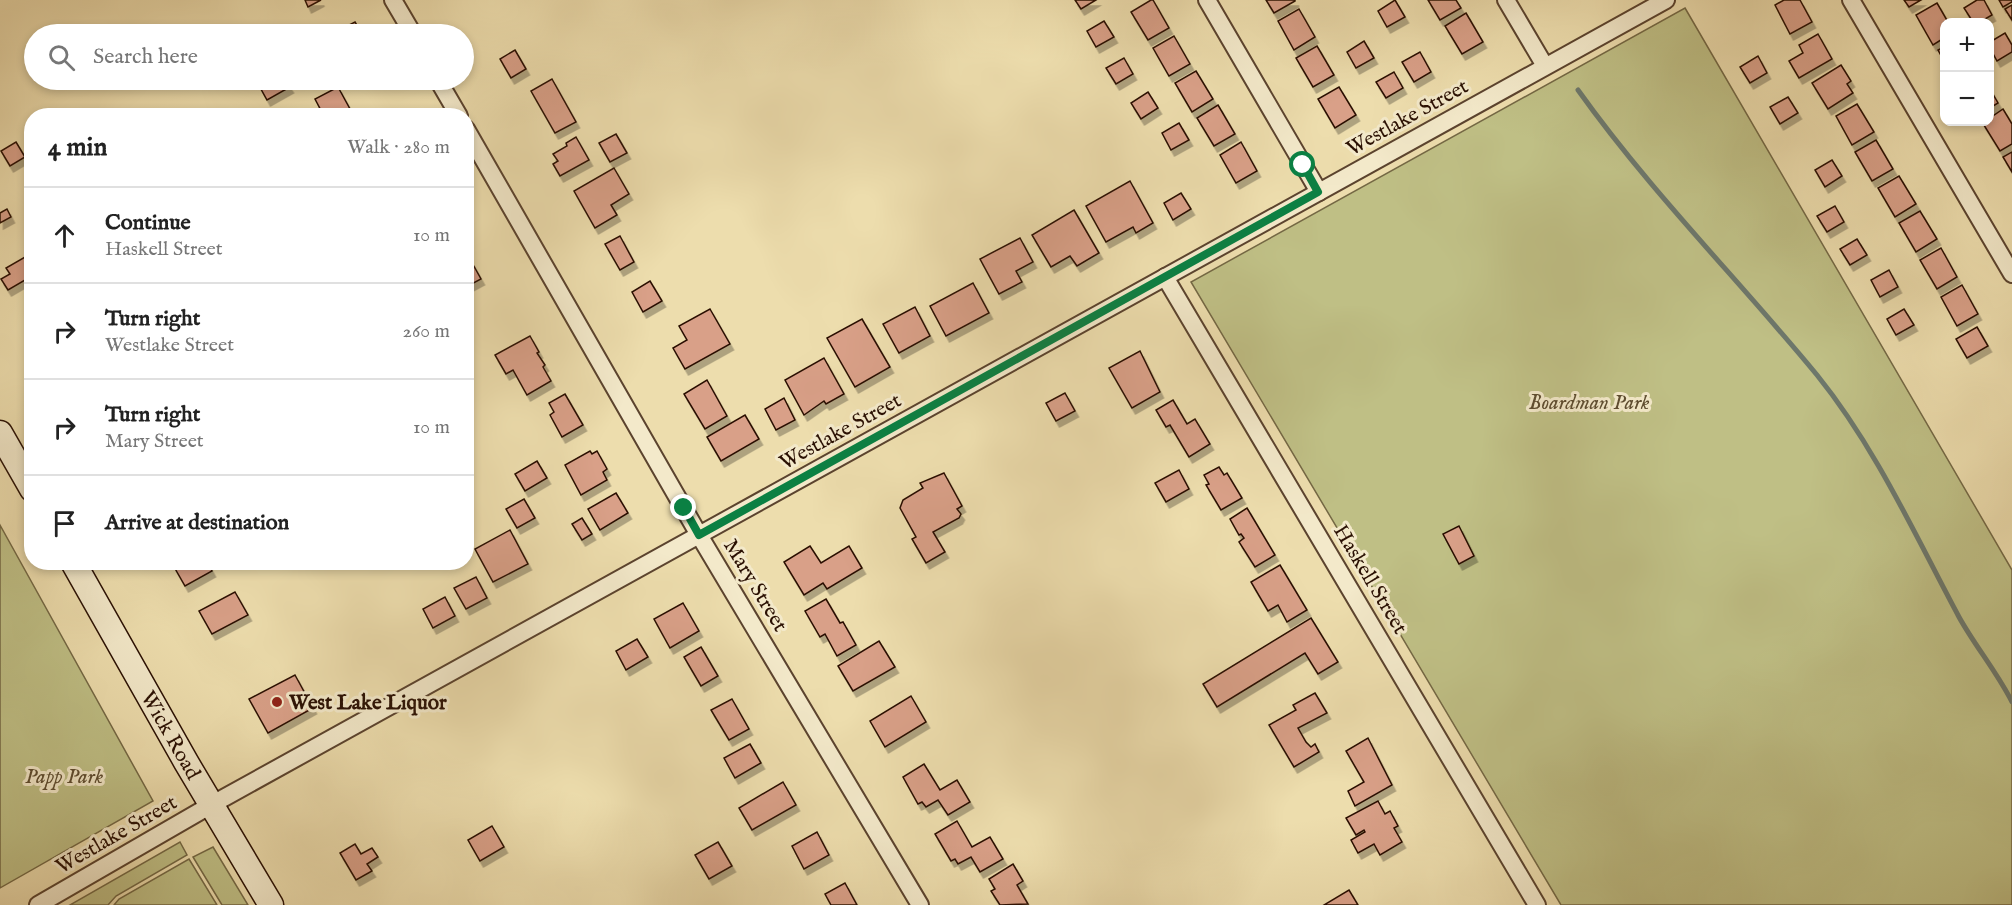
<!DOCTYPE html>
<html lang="en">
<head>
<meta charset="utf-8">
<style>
	:root { --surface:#fff; --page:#f6f6f6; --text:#222; --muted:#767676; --line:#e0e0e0 }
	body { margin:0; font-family:"IM FELL English",serif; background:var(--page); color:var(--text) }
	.controls { position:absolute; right:18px; top:18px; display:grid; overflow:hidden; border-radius:12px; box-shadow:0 3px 9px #0003 }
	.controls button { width:54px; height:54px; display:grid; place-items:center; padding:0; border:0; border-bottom:2px solid var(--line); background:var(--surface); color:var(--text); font:30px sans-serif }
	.stop { position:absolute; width:18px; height:18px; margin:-14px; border:4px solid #0b8043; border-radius:50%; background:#fff }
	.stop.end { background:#0b8043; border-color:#fff; box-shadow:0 2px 6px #0008 }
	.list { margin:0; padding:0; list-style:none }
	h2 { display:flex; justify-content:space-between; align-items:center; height:78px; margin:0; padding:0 24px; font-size:26px }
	h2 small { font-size:20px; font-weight:400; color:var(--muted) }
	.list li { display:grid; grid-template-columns:39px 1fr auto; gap:18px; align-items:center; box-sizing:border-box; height:96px; padding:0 24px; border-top:2px solid var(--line) }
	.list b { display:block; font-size:22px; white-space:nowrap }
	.list p { margin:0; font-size:20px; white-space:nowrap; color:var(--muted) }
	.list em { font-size:20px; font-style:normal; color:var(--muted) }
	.icon { flex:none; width:33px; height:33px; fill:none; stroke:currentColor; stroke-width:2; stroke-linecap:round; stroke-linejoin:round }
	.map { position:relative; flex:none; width:2012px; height:905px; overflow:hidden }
	.search { position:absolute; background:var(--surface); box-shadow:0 3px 9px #0003; left:24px; top:24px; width:450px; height:66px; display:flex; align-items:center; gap:15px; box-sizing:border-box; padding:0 21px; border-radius:33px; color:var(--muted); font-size:22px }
	.panel { position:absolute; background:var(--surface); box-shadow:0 3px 9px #0003; left:24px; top:108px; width:450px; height:462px; border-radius:24px }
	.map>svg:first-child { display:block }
</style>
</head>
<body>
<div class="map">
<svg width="2012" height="905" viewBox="0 0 2012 905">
	<defs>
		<filter id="shadow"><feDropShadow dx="3.5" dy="6" stdDeviation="0" flood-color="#0004"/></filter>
	</defs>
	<rect width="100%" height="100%" fill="#edddad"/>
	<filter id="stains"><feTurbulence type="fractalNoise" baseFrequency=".00333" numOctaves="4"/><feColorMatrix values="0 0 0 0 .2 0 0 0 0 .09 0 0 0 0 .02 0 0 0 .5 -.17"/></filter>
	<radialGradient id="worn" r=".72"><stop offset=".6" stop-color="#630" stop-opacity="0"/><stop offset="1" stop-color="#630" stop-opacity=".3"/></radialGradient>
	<g fill="#bfbf85" stroke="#746844" stroke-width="1.5">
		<path d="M1685 8 2012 570V905H1561L1191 282Z"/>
		<path d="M0 525 153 801 0 888Z"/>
		<path d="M180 842 187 855 116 896 108 905H70Z"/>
		<path d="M213 847 248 905H222L193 857Z"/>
		<path d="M189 859 217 905H114L119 899Z"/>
	</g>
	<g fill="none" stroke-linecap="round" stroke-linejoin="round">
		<path stroke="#6d776b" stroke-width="5" d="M1578 90C1650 191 1738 279 1817 375 1876 448 1915 535 1959 617 1975 646 1997 672 2012 702"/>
	</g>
	<g fill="#d9a088" stroke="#2a1003" stroke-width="1.5" filter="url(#shadow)">
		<path d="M305 0H321L308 7Z"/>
		<path d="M1075 0H1096L1081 9Z"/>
		<path d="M1151 0H1153L1169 28 1148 40 1131 12Z"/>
		<path d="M1266 0H1295V1L1274 13Z"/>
		<path d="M1395 0 1405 17 1387 27 1378 11Z"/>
		<path d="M1428 0H1456L1461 8 1440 20Z"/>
		<path d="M1784 0H1800L1812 22 1790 34 1775 5Z"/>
		<path d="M1904 0H1921L1909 7Z"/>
		<path d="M1977 0H1984L1992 15 1980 22H1973L1964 8Z"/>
		<path d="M1999 0H2012V2L2003 7Z"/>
		<path d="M1937 3 1948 22H1944V38L1933 45 1916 15Z"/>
		<path d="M2012 5V20L2005 9Z"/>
		<path d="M1299 9 1315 37 1294 50 1278 21Z"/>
		<path d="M1466 13 1483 42 1462 54 1445 26Z"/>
		<path d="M1104 21 1114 37 1096 47 1087 31Z"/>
		<path d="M355 22 362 34H332Z"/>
		<path d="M2005 33 2012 45V52L1997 61 1990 48V42Z"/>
		<path d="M1818 34 1832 59 1799 78 1789 61 1803 53 1799 45Z"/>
		<path d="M1174 36 1190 64 1169 76 1153 48Z"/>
		<path d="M1364 41 1374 58 1356 68 1347 52Z"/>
		<path d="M1317 46 1334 75 1313 87 1296 58Z"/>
		<path d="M1944 47V61L1938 50Z"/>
		<path d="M515 50 526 69 511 78 500 59Z"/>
		<path d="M1420 52 1431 72 1414 82 1402 62Z"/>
		<path d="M1758 56 1767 73 1750 83 1740 67Z"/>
		<path d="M1124 58 1133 74 1116 84 1106 68Z"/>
		<path d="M1841 65 1851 81 1847 84 1853 93 1828 109 1812 83Z"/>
		<path d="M1196 71 1213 99 1192 112 1175 83Z"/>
		<path d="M1394 72 1403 88 1386 98 1376 82Z"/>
		<path d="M552 79 576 122 555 133 531 91Z"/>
		<path d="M256 80H285L290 87 267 100Z"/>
		<path d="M338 87 350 109 339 116H324L315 99Z"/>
		<path d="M1339 87 1356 115 1335 128 1318 99Z"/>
		<path d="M1990 89 1998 103 1990 108Z"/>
		<path d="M1148 92 1158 108 1141 119 1131 103Z"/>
		<path d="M1788 97 1798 113 1780 124 1770 107Z"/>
		<path d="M1857 104 1874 132 1852 145 1836 116Z"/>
		<path d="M1218 105 1235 134 1214 146 1197 118Z"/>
		<path d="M2003 109 2012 124V144L2000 151 1982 122H1990V118Z"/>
		<path d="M1179 123 1189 140 1171 150 1162 133Z"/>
		<path d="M616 134 627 153 610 162 599 143Z"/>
		<path d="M576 137 589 160 560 176 553 164 558 161 553 154 567 146 566 143Z"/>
		<path d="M1876 140 1893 169 1872 181 1855 152Z"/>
		<path d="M16 142 25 157 10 166 1 151Z"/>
		<path d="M1241 142 1257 171 1236 183 1220 155Z"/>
		<path d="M2012 152V172L2003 157Z"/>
		<path d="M1832 160 1842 176 1825 187 1815 170Z"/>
		<path d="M614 168 629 194 611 205 617 215 595 228 574 191Z"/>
		<path d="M1899 176 1916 204 1895 217 1878 188Z"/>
		<path d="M1130 181 1153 223 1136 233 1133 227 1106 242 1086 206Z"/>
		<path d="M1181 193 1191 209 1173 220 1164 203Z"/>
		<path d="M1835 206 1844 222 1827 232 1817 216Z"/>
		<path d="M7 209 11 217 0 223V213Z"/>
		<path d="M1074 210 1099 253 1077 266 1070 256 1051 267 1032 235Z"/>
		<path d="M1920 211 1937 239 1916 252 1899 223Z"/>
		<path d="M620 236 634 262 620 270 605 244Z"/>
		<path d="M1020 238 1033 262 1016 271 1022 282 999 294 980 259Z"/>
		<path d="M1857 239 1867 255 1850 265 1840 249Z"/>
		<path d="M1941 248 1957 277 1937 289 1920 260Z"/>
		<path d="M32 253V269L29 270 32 276 8 290 1 279 10 274 6 268Z"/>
		<path d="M471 261 481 279 466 287V263Z"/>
		<path d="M1889 270 1898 287 1880 297 1871 280Z"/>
		<path d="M650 281 662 301 643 312 632 292Z"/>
		<path d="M973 283 989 313 946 336 930 306Z"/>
		<path d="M1962 285 1978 314 1957 326 1941 297Z"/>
		<path d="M915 307 930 336 899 353 883 324Z"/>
		<path d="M710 309 730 344 685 369 673 348 687 340 679 326Z"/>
		<path d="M1904 309 1914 325 1896 335 1887 319Z"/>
		<path d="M862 319 890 367 855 387 827 338Z"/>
		<path d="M1977 327 1988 346 1967 358 1956 339Z"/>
		<path d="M530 336 539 352 537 353 545 365 543 367 551 381 527 395 513 370 506 374 495 355Z"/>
		<path d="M1140 351 1160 392 1132 408 1109 368Z"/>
		<path d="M824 358 844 394 826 404 824 401 804 415 785 380Z"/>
		<path d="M707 380 727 416 705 429 684 394Z"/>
		<path d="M1065 393 1075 411 1056 421 1046 403Z"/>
		<path d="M565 394 583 425 562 437 550 415 554 412 549 403Z"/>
		<path d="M784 398 795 420 776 430 765 409Z"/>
		<path d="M1173 400 1187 424 1195 419 1210 444 1189 457 1170 425 1166 427 1156 410Z"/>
		<path d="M745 415 759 439 721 461 707 437Z"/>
		<path d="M590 451 592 454 597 451 607 469 603 472 607 480 581 495 565 465Z"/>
		<path d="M537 461 547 478 525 491 515 474Z"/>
		<path d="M1219 467 1224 475 1227 473 1242 498 1221 510 1206 485 1209 484 1204 475Z"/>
		<path d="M1179 470 1189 489 1166 502 1155 483Z"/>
		<path d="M944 473 962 506 957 509 961 514 959 518 933 532 945 552 926 563 912 539 916 537 900 508 903 500 923 488 920 483Z"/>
		<path d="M616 493 628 513 600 530 588 509Z"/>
		<path d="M524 499 535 518 517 528 506 509Z"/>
		<path d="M1247 508 1275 555 1255 567 1239 542 1244 538 1241 534 1239 535 1230 519Z"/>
		<path d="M582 518 592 534 582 540 572 524Z"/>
		<path d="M1459 526 1474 556 1459 564 1443 534Z"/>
		<path d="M510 530 528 564 493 582 475 549Z"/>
		<path d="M810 546 821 563 849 546 862 568 827 589 823 583 804 595 784 562Z"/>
		<path d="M177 562H196L197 565 207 562 212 571 185 586 173 565Z"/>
		<path d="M1280 565 1307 610 1287 622 1278 605 1268 611 1251 582Z"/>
		<path d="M476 577 487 598 466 609 454 588Z"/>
		<path d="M235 592 248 615 212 634 199 611Z"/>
		<path d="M445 597 455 616 433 628 423 609Z"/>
		<path d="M826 599 840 623 843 622 856 645 837 656 825 634 820 637 805 611Z"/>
		<path d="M683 603 699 631 670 648 654 619Z"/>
		<path d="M1311 618 1338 662 1318 674 1305 653 1217 707 1203 684Z"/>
		<path d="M637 639 648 657 626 670 616 651Z"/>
		<path d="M879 641 895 667 853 691 838 666Z"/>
		<path d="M701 647 718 676 701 686 684 657Z"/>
		<path d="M295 675 313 708 268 733 249 699Z"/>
		<path d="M1315 693 1327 713 1298 728 1306 742 1311 747 1315 744 1319 752 1294 767 1269 725 1296 710 1293 705Z"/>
		<path d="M911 696 926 722 885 747 870 721Z"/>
		<path d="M732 699 749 729 729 740 711 710Z"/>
		<path d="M1368 738 1392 785 1355 806 1348 791 1364 782 1346 751Z"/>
		<path d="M750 744 761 763 735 778 724 758Z"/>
		<path d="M924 764 940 790 957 780 970 802 948 815 938 800 926 807 922 802 918 804 903 777Z"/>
		<path d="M783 782 796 805 752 830 739 808Z"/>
		<path d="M1378 801 1385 814 1390 811 1398 826 1394 828 1402 842 1380 855 1374 844 1358 853 1351 840 1365 832 1364 830 1356 835 1346 818Z"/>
		<path d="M957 821 972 847 990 837 1003 859 980 872 971 857 958 864 955 859 951 861 935 834Z"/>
		<path d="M492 826 504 847 480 861 468 840Z"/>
		<path d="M817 832 829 855 804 869 792 846Z"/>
		<path d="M718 842 732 866 709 879 695 855Z"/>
		<path d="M355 844 361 854 372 848 378 857 367 864 372 871 356 880 340 853Z"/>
		<path d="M1013 864 1023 881 1017 885 1028 904 1000 905 991 891 995 889 989 879Z"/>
		<path d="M845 883 857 905H831L825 894Z"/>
		<path d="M1349 890 1358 905H1324Z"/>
	</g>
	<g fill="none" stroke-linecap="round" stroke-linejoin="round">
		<g stroke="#5b432e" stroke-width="20">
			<g id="street">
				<path d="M393 0 413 34"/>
				<path d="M1207 0 1319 192"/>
				<path d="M1506 0 1545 66"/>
				<path d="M1851 0 2012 274"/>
				<path d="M438 80 459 116"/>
				<path d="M466 129 699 535 920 905"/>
				<path d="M1165 277 1537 905"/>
				<path d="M38 905 211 805 1666 0"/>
			</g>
		</g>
		<g stroke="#2a1003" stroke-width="27">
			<g id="secondary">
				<path d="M0 433 32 489"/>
				<path d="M73 562 186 762 271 905"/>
			</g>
		</g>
		<use href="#street" stroke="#f3e9ca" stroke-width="16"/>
		<use href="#secondary" stroke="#f3e9ca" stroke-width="24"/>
	</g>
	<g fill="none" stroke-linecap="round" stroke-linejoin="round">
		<path stroke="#0b8043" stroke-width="8" d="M684 508 699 535 1318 192 1303 165"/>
	</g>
	<circle fill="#8f2418" stroke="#f3e9ca" stroke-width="2" cx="277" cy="702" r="6"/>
	<g text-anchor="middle" stroke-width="6" stroke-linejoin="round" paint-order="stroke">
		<g font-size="21" fill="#2a1003" stroke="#f3e9ca">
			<text transform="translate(1407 117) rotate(-29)" y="7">Westlake Street</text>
			<text transform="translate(840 431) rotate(-29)" y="7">Westlake Street</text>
			<text transform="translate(1371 579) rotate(59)" y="7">Haskell Street</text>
			<text transform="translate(756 585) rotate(59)" y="7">Mary Street</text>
			<text transform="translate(171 735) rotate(60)" y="7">Wick Road</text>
			<text transform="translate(116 834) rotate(-30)" y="7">Westlake Street</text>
		</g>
		<g font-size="21" font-style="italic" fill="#5e4d30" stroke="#f3e9ca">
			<text x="1589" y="409">Boardman Park</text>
			<text x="64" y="783">Papp Park</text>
		</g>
		<g font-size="21" font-weight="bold" fill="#2a1003" stroke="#f3e9ca" text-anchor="start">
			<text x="289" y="709">West Lake Liquor</text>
		</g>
	</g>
	<rect width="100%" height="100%" filter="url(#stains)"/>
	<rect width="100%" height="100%" fill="url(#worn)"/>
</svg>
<div class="controls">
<button>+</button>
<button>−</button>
</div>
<div class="stop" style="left:1303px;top:165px"></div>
<div class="stop end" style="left:684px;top:508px"></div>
<div class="search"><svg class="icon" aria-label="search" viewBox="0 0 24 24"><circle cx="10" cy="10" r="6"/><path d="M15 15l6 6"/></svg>Search here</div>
<section class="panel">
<h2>4 min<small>Walk · 280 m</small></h2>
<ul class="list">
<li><svg class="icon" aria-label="ahead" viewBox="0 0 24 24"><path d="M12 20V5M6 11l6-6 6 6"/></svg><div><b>Continue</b><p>Haskell Street</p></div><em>10 m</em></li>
<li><svg class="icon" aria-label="right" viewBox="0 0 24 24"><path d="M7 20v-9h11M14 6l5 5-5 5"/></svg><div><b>Turn right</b><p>Westlake Street</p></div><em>260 m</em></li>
<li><svg class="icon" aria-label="right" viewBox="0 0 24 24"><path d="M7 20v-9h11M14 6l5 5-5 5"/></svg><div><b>Turn right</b><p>Mary Street</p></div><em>10 m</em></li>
<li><svg class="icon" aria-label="arrive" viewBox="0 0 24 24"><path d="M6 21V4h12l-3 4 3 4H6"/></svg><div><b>Arrive at destination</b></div></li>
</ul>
</section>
</div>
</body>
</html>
